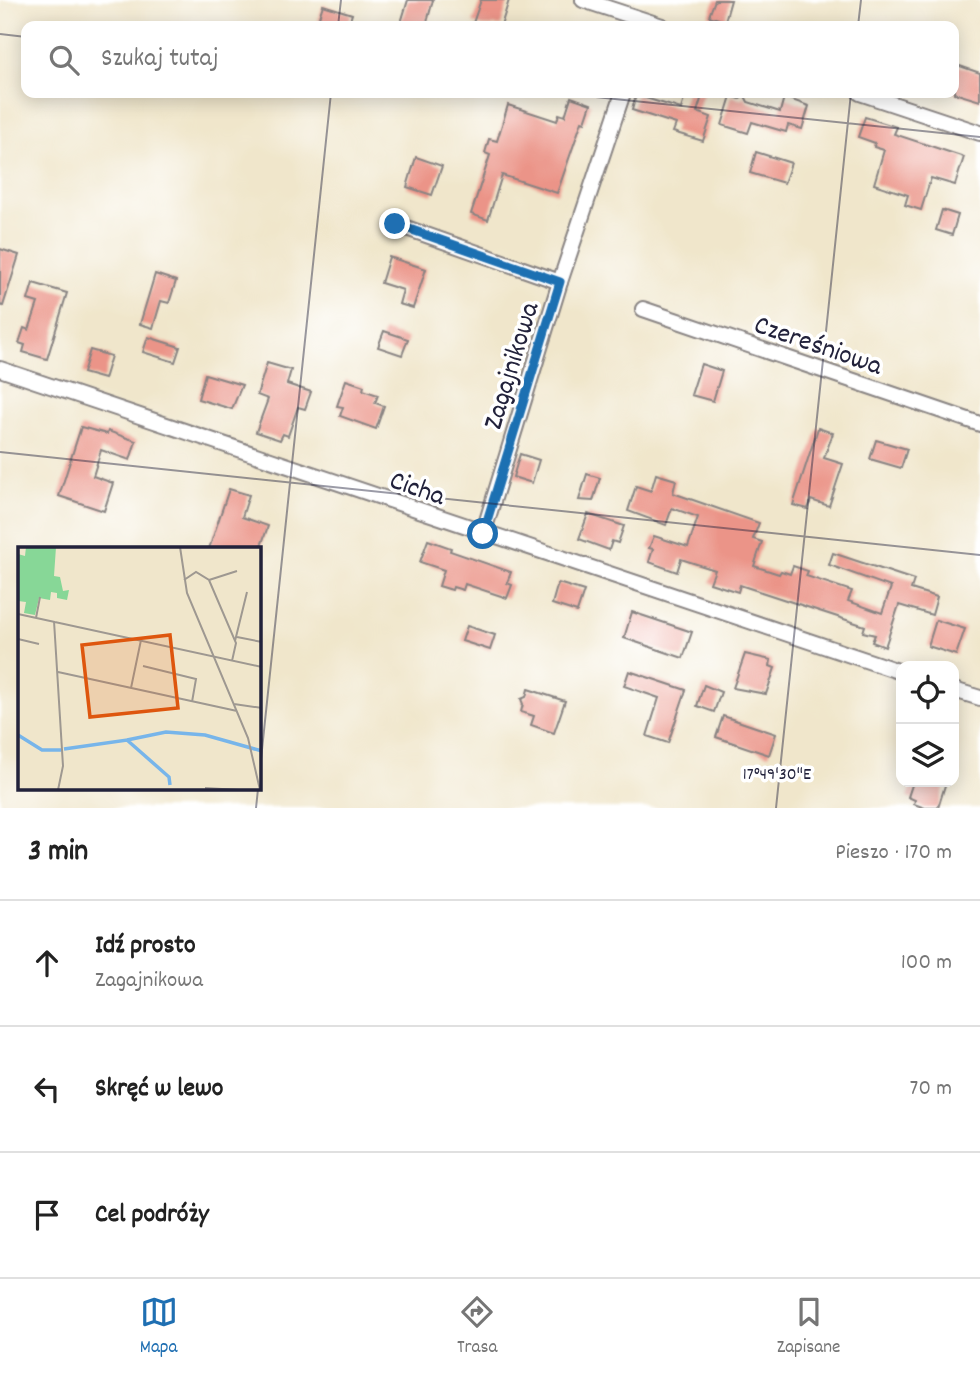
<!DOCTYPE html>
<html lang="pl">
<head>
<meta charset="utf-8">
<style>
	:root { --surface:#fff; --page:#f6f6f6; --text:#222; --muted:#767676; --line:#e0e0e0; --accent:#1f6fb2 }
	body { margin:0; font-family:Dekko,sans-serif; background:var(--page); color:var(--text) }
	.controls { position:absolute; right:21px; bottom:21px; display:grid; overflow:hidden; border-radius:14px; box-shadow:0 4px 18px #0003 }
	.controls button { width:63px; height:63px; display:grid; place-items:center; padding:0; border:0; border-bottom:2px solid var(--line); background:var(--surface); color:var(--text); font:35px sans-serif }
	.stop { position:absolute; width:21px; height:21px; margin:-16px; border:5px solid #1f6fb2; border-radius:50%; background:#fff }
	.stop.end { background:#1f6fb2; border-color:#fff; box-shadow:0 2px 7px #0008 }
	.list { margin:0; padding:0; list-style:none }
	h2 { display:flex; justify-content:space-between; align-items:center; height:91px; margin:0; padding:0 28px; font-size:30px }
	h2 small { font-size:23px; font-weight:400; color:var(--muted) }
	.list li { display:grid; grid-template-columns:46px 1fr auto; gap:21px; align-items:center; box-sizing:border-box; height:126px; padding:0 28px; border-top:2px solid var(--line) }
	.list b { display:block; font-size:26px; white-space:nowrap }
	.list p { margin:0; font-size:23px; white-space:nowrap; color:var(--muted) }
	.list em { font-size:23px; font-style:normal; color:var(--muted) }
	.icon { flex:none; width:38px; height:38px; fill:none; stroke:currentColor; stroke-width:2; stroke-linecap:round; stroke-linejoin:round }
	.map { position:relative; flex:none; width:980px; height:808px; overflow:hidden }
	.search { position:absolute; background:var(--surface); box-shadow:0 4px 18px #0003; left:21px; right:21px; top:21px; height:77px; display:flex; align-items:center; gap:18px; box-sizing:border-box; padding:0 24px; border-radius:14px; color:var(--muted); font-size:26px }
	.sheet { height:469px; background:var(--surface) }
	nav { display:flex; justify-content:space-around; align-items:center; box-sizing:border-box; height:98px; border-top:2px solid var(--line); background:var(--surface); font-size:19px; color:var(--muted) }
	nav a { display:grid; justify-items:center; gap:4px }
	nav .on { color:var(--accent) }
	.map>svg:first-child { display:block }
</style>
</head>
<body>
<div class="map">
<svg width="980" height="808" viewBox="0 0 980 808">
	<rect width="100%" height="100%" fill="#fff"/>
	<filter id="ink" filterUnits="userSpaceOnUse"><feTurbulence type="fractalNoise" baseFrequency=".0143" numOctaves="2"/><feDisplacementMap in="SourceGraphic" scale="14" xChannelSelector="R" yChannelSelector="G"/><feConvolveMatrix kernelMatrix="1 2 1 2 8 2 1 2 1" color-interpolation-filters="sRGB"/></filter>
	<filter id="wash" filterUnits="userSpaceOnUse"><feTurbulence type="fractalNoise" baseFrequency=".00686" numOctaves="4" result="noise"/><feDisplacementMap in="SourceGraphic" scale="28" xChannelSelector="R" yChannelSelector="G"/><feGaussianBlur stdDeviation="1.57" result="paint"/><feColorMatrix in="noise" values="0 0 0 0 0 0 0 0 0 0 0 0 0 0 0 0 0 1.4 0 .05"/><feComposite in="paint" operator="in"/></filter>
	<g filter="url(#wash)">
		<rect width="100%" height="100%" fill="#f0e6cb"/>
		<g id="blocks">
			<g fill="#eb9488">
				<path d="M408 0H433L426 26H400Z"/>
				<path d="M481 0H509L501 26H483L473 23Z"/>
				<path d="M715 0H731L725 21 709 16Z"/>
				<path d="M323 5 352 14 348 26H336L318 20Z"/>
				<path d="M954 64 980 73V101L954 93Z"/>
				<path d="M686 93H703L697 112 711 117 703 141 673 132 676 124 632 110 636 95 681 109Z"/>
				<path d="M731 96 740 99 745 96 748 102 780 112 784 97 809 106 802 129 788 125 786 132 752 122 748 133 722 125Z"/>
				<path d="M571 97 591 104 585 122 582 121 557 193 502 175 488 220 471 214 490 155 485 153 489 139 497 141 508 105 557 121 559 114 565 116Z"/>
				<path d="M865 117 897 127 894 134 964 157 955 185 931 178 921 210 905 205 908 195 874 184 884 150 874 147 875 143 858 137Z"/>
				<path d="M756 152 791 163 784 183 750 173Z"/>
				<path d="M416 157 442 166 432 195 407 187Z"/>
				<path d="M942 210 958 215 952 235 936 230Z"/>
				<path d="M0 249 19 255 3 306 0 305Z"/>
				<path d="M389 257 426 269 413 308 399 304 403 290 381 283Z"/>
				<path d="M155 274 176 281 169 303 161 301 153 328 140 324Z"/>
				<path d="M33 283 67 293 47 359 23 352 25 345 19 343 24 328 29 330 38 303 28 300Z"/>
				<path d="M384 331 408 339 402 355 378 347Z"/>
				<path d="M148 337 180 347 175 362 143 352Z"/>
				<path d="M90 350 111 356 104 379 83 373Z"/>
				<path d="M267 363 291 370 287 384 311 392 305 409 298 407 288 436 283 434 280 440 256 432 268 399 257 395Z"/>
				<path d="M701 364 722 371 713 401 691 395Z"/>
				<path d="M205 374 242 385 232 409 198 399Z"/>
				<path d="M346 380 364 386 363 390 378 395 375 403 384 406 376 429 340 416 343 407 337 406Z"/>
				<path d="M81 427 107 434 108 431 136 441 130 460 101 450 93 476 113 483 104 511 59 496Z"/>
				<path d="M818 428 833 433 824 458 843 464 829 506 811 500 808 509 793 505Z"/>
				<path d="M876 440 907 449 901 468 870 459Z"/>
				<path d="M520 454 539 460 532 483 513 477Z"/>
				<path d="M587 474 600 478 593 501 579 500Z"/>
				<path d="M656 474 676 480 673 493 759 523 753 539 762 542 754 566 779 574 781 571 790 574 793 566 808 571 806 576 852 591 848 601 882 613 891 587 829 565 833 553 914 580 911 589 937 597 932 615 899 605 885 647 872 642 875 635 863 632 865 626 749 588 740 585 738 592 710 583 715 570 681 559 677 572 649 562 653 549 649 548 654 536 688 547 698 517 672 508 666 525 628 511 636 486 651 491Z"/>
				<path d="M229 489 249 495 242 517 268 526 260 549H209Z"/>
				<path d="M588 514 624 526 618 543 612 541 609 550 579 539Z"/>
				<path d="M428 540 451 548 450 551 511 572 507 583 512 585 507 598 465 584 463 590 453 587 452 590 439 586 444 570 420 562Z"/>
				<path d="M558 583 584 591 577 612 552 604Z"/>
				<path d="M632 612 692 632 683 658 624 638Z"/>
				<path d="M936 620 965 629 956 655 928 646Z"/>
				<path d="M467 626 495 635 490 650 462 641Z"/>
				<path d="M745 654 771 660 770 666 775 668 766 694 733 688Z"/>
				<path d="M629 671 686 690 668 743 647 736 659 698 624 686Z"/>
				<path d="M704 685 721 692 714 712 697 706Z"/>
				<path d="M528 689 565 701 554 733 531 725 534 716 521 712 523 704 521 699 526 697Z"/>
				<path d="M723 716 776 734 769 755 716 737Z"/>
				<path d="M913 782H946L938 808H925L914 804 915 800 908 797Z"/>
			</g>
		</g>
	</g>
	<g filter="url(#ink)">
		<use href="#blocks" fill-opacity="0" stroke="#898483" stroke-width="2"/>
		<g fill="none" stroke-linecap="round" stroke-linejoin="round">
			<g stroke="#898483" stroke-width="18">
				<g id="street">
					<path d="M583 0 662 26"/>
					<path d="M860 93 980 133"/>
					<path d="M395 224 560 282"/>
					<path d="M643 309 980 424"/>
					<path d="M0 369 901 672"/>
					<path d="M483 534 560 282 623 93"/>
					<path d="M954 690 980 698"/>
				</g>
			</g>
			<use href="#street" stroke="#fff" stroke-width="14"/>
		</g>
	</g>
	<g fill="none" stroke-linecap="round" stroke-linejoin="round" filter="url(#ink)">
		<path stroke="#1f6fb2" stroke-width="9" d="M395 224 560 282 483 534"/>
	</g>
	<path fill="none" stroke="#22223b" stroke-width="2" stroke-opacity="0.45" d="M338 26 341 0M858 26 861 0M0 34 26 37M557 93 980 137M0 452 980 555M259 778 331 93M256 808 258 789M776 808 851 93"/>
	<g text-anchor="middle" stroke-width="7" stroke-linejoin="round" paint-order="stroke">
		<g font-size="28" fill="#22223b" stroke="#fff">
			<text transform="translate(819 343) rotate(19)" y="10">Czereśniowa</text>
			<text transform="translate(509 365) rotate(-73)" y="10">Zagajnikowa</text>
			<text transform="translate(418 486) rotate(19)" y="10">Cicha</text>
		</g>
	</g>
	<g transform="translate(18 547)">
		<rect width="243" height="243" fill="#f0e6cb"/>
		<path d="M8 0H38L36 29 42 30 45 44 51 43 49 53 39 51V46L33 45 32 53 21 51 17 68 6 66 8 55 0 54V7L7 9Z" fill="#87d797"/>
		<path fill="none" stroke="#77b5ea" stroke-width="3.5" d="M0 188 24 203H43M109 193 148 185 187 188 244 204M46 202 109 193 151 230 152 238"/>
		<path fill="none" stroke="#9e9891" stroke-width="2" d="M162 0 169 46 230 191 242 243M166 33 178 25 191 33 218 96 214 114M191 33 219 24M0 67 244 120M18 71 22 50M36 74 45 219 40 243M219 90 244 95M0 92 21 97M217 94 229 45M125 119 178 132 174 155M40 125 219 164M113 141 123 93M216 157 244 161M187 241 221 243"/>
		<path fill="#de560e" fill-opacity="0.15" stroke="#de560e" stroke-width="3.5" d="M152 88 160 161 72 170 64 98Z"/>
		<rect width="243" height="243" fill="none" stroke="#22223b" stroke-width="3.5"/>
	</g>
	<g font-size="18" text-anchor="middle" fill="#22223b" stroke="#fff" stroke-width="7" stroke-linejoin="round" paint-order="stroke">
		<text x="777" y="779">17°49'30"E</text>
	</g>
</svg>
<div class="controls">
<button><svg class="icon" aria-label="locate" viewBox="0 0 24 24"><circle cx="12" cy="12" r="6"/><path d="M12 2v4M12 18v4M2 12h4M18 12h4"/></svg></button>
<button><svg class="icon" aria-label="layers" viewBox="0 0 24 24"><path d="M12 4l9 5-9 5-9-5zM3 14l9 5 9-5"/></svg></button>
</div>
<div class="stop" style="left:483px;top:534px"></div>
<div class="stop end" style="left:395px;top:224px"></div>
<div class="search"><svg class="icon" aria-label="search" viewBox="0 0 24 24"><circle cx="10" cy="10" r="6"/><path d="M15 15l6 6"/></svg>Szukaj tutaj</div>
</div>
<section class="sheet">
<h2>3 min<small>Pieszo · 170 m</small></h2>
<ul class="list">
<li><svg class="icon" aria-label="ahead" viewBox="0 0 24 24"><path d="M12 20V5M6 11l6-6 6 6"/></svg><div><b>Idź prosto</b><p>Zagajnikowa</p></div><em>100 m</em></li>
<li><svg class="icon" aria-label="left" viewBox="0 0 24 24"><path d="M17 20v-9H6M10 6l-5 5 5 5"/></svg><div><b>Skręć w lewo</b></div><em>70 m</em></li>
<li><svg class="icon" aria-label="arrive" viewBox="0 0 24 24"><path d="M6 21V4h12l-3 4 3 4H6"/></svg><div><b>Cel podróży</b></div></li>
</ul>
</section>
<nav>
<a class="on"><svg class="icon" aria-label="map" viewBox="0 0 24 24"><path d="M3 6l6-2 6 2 6-2v14l-6 2-6-2-6 2zM9 4v14M15 6v14"/></svg>Mapa</a>
<a><svg class="icon" aria-label="directions" viewBox="0 0 24 24"><path d="M12 3l9 9-9 9-9-9zM9 14v-3h6M13 9l2 2-2 2"/></svg>Trasa</a>
<a><svg class="icon" aria-label="saved" viewBox="0 0 24 24"><path d="M7 4h10v16l-5-4-5 4z"/></svg>Zapisane</a>
</nav>
</body>
</html>
